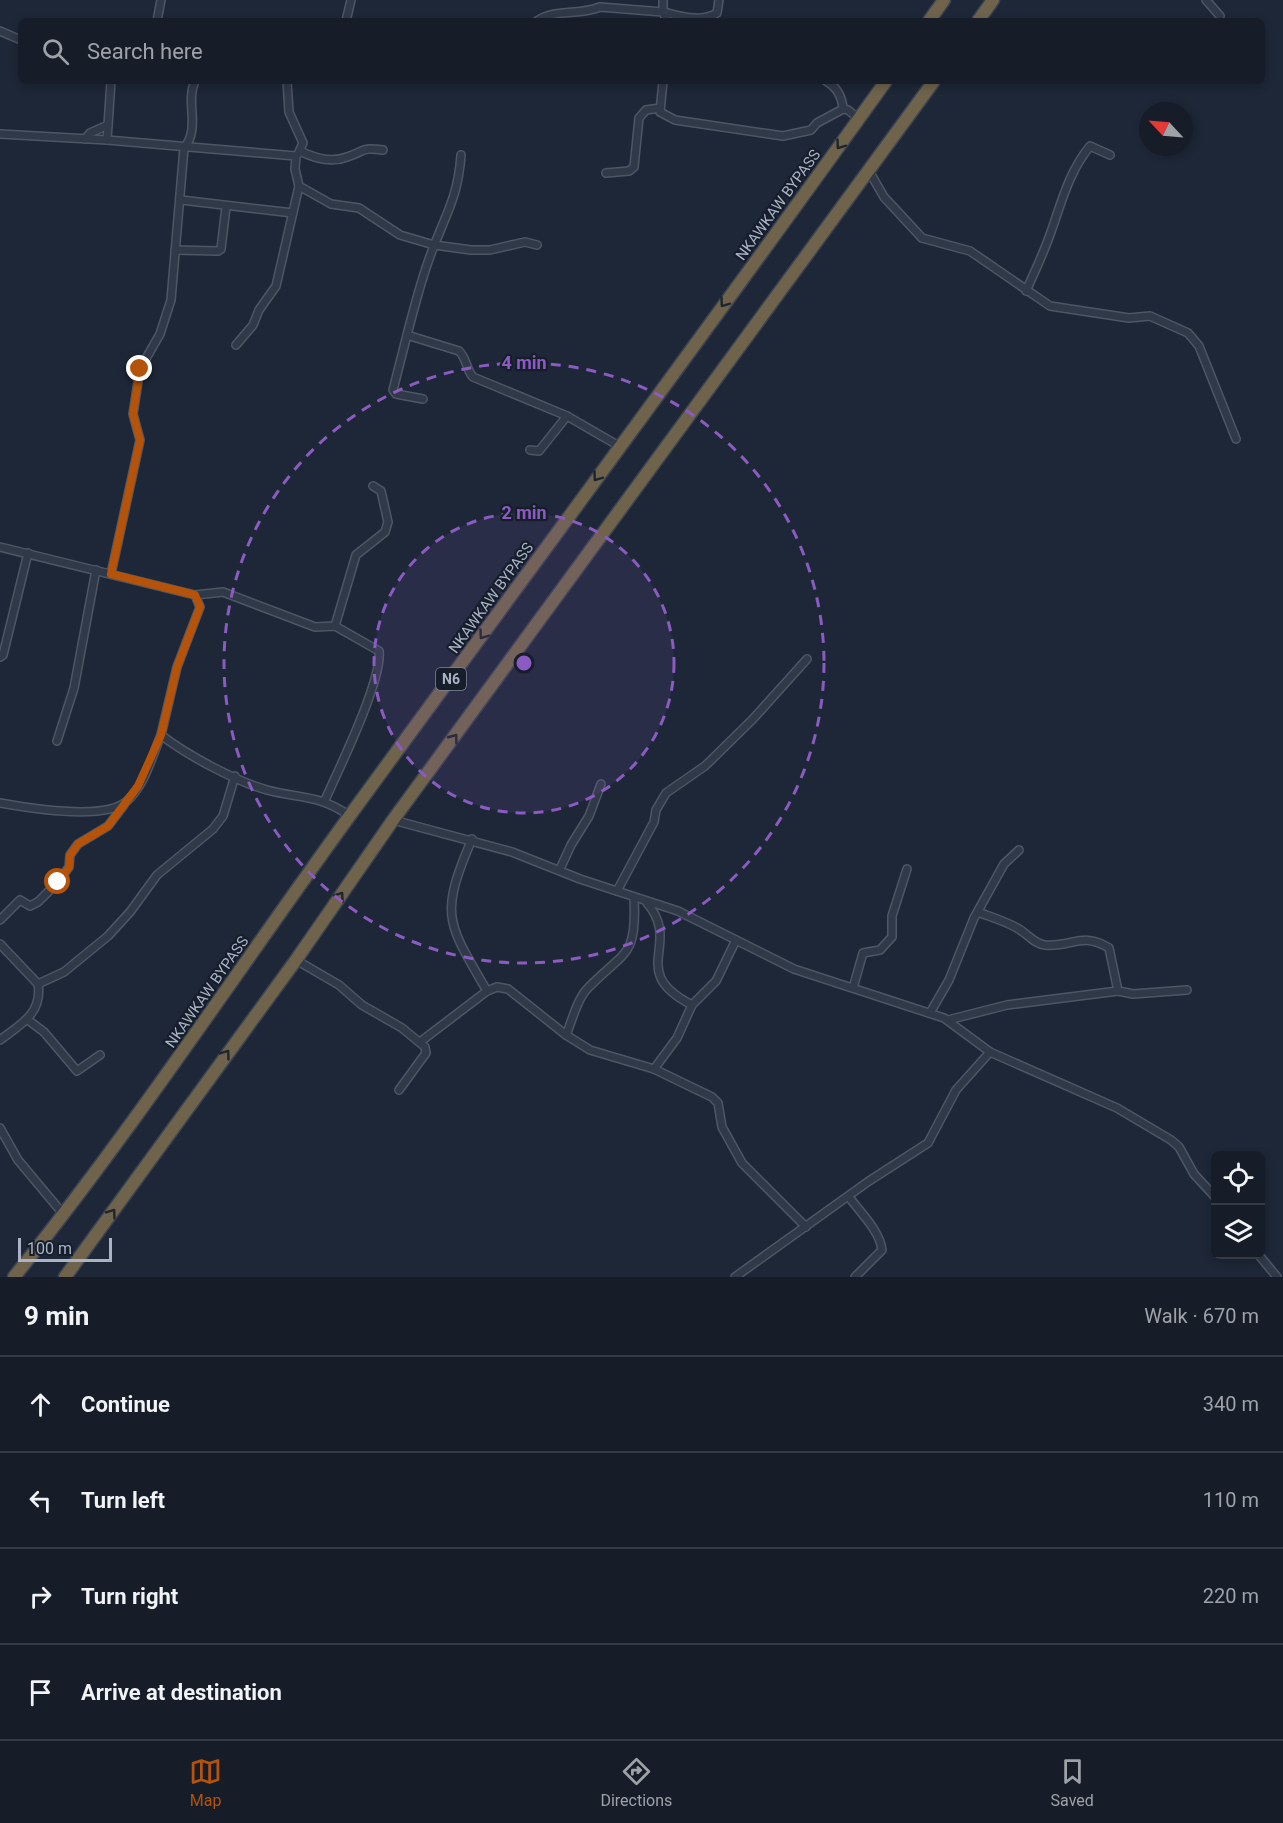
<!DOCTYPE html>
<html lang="en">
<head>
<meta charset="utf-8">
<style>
	:root { --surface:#161d29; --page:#232a35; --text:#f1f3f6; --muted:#9ea2a8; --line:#353b46; --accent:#b45309 }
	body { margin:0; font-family:Roboto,sans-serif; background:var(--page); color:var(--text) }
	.controls { position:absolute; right:18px; bottom:18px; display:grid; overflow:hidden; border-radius:9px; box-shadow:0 3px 9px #0003 }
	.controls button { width:54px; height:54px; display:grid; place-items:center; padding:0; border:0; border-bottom:2px solid var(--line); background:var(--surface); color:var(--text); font:30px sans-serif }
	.compass { position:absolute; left:1139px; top:102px; width:54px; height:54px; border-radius:50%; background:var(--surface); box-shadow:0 3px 9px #0003; rotate:296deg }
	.scale { position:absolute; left:18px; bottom:15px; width:94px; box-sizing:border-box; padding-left:6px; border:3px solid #aab3c5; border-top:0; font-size:16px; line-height:21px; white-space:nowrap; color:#aab3c5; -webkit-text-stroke:4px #161e2c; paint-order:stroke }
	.stop { position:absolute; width:18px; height:18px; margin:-14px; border:4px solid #b45309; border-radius:50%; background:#fff }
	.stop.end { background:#b45309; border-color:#fff; box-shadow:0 2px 6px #0008 }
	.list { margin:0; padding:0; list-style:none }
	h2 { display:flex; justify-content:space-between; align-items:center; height:78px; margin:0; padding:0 24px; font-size:26px }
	h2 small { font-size:20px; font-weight:400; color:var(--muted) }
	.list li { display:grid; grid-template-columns:39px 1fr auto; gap:18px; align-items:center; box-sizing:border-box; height:96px; padding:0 24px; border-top:2px solid var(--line) }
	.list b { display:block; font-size:22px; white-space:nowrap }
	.list em { font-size:20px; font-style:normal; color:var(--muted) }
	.icon { flex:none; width:33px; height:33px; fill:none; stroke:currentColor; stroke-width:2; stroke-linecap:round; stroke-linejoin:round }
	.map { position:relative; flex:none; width:1283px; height:1277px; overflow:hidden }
	.search { position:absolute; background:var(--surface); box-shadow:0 3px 9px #0003; left:18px; right:18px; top:18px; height:66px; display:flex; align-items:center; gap:15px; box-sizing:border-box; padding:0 21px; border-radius:9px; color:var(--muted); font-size:22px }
	.sheet { height:462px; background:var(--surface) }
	nav { display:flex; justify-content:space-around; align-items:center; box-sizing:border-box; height:84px; border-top:2px solid var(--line); background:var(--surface); font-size:16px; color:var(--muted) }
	nav a { display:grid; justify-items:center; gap:3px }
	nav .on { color:var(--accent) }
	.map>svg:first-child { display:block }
</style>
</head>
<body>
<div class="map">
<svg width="1283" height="1277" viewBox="0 0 1283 1277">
	<rect width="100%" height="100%" fill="#1d2737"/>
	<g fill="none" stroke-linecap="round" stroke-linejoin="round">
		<g stroke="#4e5666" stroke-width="10">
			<g id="street">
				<path d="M663 0V12C681 16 700 23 717 13L719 0"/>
				<path d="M1206 0 1220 16"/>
				<path d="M157 21 161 0"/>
				<path d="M346 21 351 0"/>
				<path d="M537 21C557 8 578 16 600 7L663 12 667 21"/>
				<path d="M0 31 21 40"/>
				<path d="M287 81 289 112 303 143 298 154"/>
				<path d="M663 81 660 112 675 120 783 136 811 130 817 123 843 109 848 110 859 119"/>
				<path d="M826 81C837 87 842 96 843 109"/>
				<path d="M0 134 107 140 111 81"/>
				<path d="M85 139 90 133 108 125"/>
				<path d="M107 140 296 156 295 169 299 186 331 204 359 208 400 235 434 245 471 250H490L525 242 537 245"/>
				<path d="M300 151C314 158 332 163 347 157 366 151 360 147 383 150"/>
				<path d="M461 155C458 195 448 210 434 246 422 275 415 305 407 335L459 351C467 359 466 369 473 377L567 416 619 446"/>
				<path d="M869 171 884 197 922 238 970 251 1050 306 1129 318 1150 316 1188 333 1199 346 1236 439"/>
				<path d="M606 173 629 171 634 167 639 118 646 110 660 108"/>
				<path d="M181 200 293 213"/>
				<path d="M175 250 218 251 221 249 226 207"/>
				<path d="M1026 291C1036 269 1046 248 1053 226 1063 197 1070 171 1090 146L1110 155"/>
				<path d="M407 335 393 390 396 394 423 399"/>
				<path d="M236 345 253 325 259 310 276 286 299 186"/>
				<path d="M530 450 539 451 567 416"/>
				<path d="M0 547 195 595 200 607 177 667 161 735C187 755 235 781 267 790 301 799 318 794 350 816"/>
				<path d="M111 574 140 440 133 414 140 369 160 334 171 300 184 148C201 128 185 103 195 81"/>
				<path d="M195 595 223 592 315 627 335 626 379 651C383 679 338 771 325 800"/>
				<path d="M335 626 356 555 385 532 388 522 381 491 373 486"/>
				<path d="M0 657 3 655 28 553"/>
				<path d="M57 741 74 688 96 570"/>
				<path d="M0 803C28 808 105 821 127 801 145 785 152 756 161 735"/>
				<path d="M393 820 512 852 580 879 678 911 794 969 944 1018 990 1052 1117 1108 1171 1140 1179 1147 1194 1174 1216 1198"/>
				<path d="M472 839C439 916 447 922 487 991"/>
				<path d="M560 869 571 845 589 816 601 784"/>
				<path d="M617 891 654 822 656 810 666 793 705 766 752 720 807 659"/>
				<path d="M647 903C683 945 626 971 692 1005"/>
				<path d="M978 912C991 917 1005 921 1017 928 1027 933 1034 944 1045 945 1070 948 1083 931 1109 948L1118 991"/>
				<path d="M0 920 20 900 30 906 38 902 58 882 69 867 70 855 78 844 108 826 124 805"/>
				<path d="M0 944 38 984C43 1013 20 1025 0 1040"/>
				<path d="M296 960 339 985 362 1005 402 1028 425 1047 426 1053 399 1090"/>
				<path d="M38 984 64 972 108 936 130 912 157 875 213 829 223 816 235 776"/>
				<path d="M853 988 863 953 880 950 892 937V916L907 869"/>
				<path d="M930 1013 949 980 974 918 1004 864 1019 850"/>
				<path d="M28 1020 44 1032 77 1071 100 1055"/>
				<path d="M948 1020 1007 1005 1118 991 1133 994 1187 990"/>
				<path d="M566 1035C572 1021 577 999 588 988 625 950 637 958 634 898"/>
				<path d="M420 1042 487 991 497 987 508 989 566 1035 590 1050 654 1069 712 1097 718 1103 722 1127 742 1163 806 1227"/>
				<path d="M654 1069 677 1038 692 1005 716 981 736 940"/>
				<path d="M0 1128 18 1160 64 1215"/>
				<path d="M849 1197C860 1212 880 1231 882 1250L855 1277"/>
				<path d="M1258 1254 1277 1277"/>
				<path d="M735 1277 869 1181 928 1143 956 1090 990 1052"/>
			</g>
		</g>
		<g stroke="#3b4352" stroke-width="15">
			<g id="highway">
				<path d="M929 21 944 0"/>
				<path d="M978 21 993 0"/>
				<path d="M14 1277C134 1128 239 968 351 814 529 570 710 327 886 81"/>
				<path d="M65 1277 296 960 393 820 934 81"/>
			</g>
		</g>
		<use href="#street" stroke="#303948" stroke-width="7"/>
		<use href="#highway" stroke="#6f634c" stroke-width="12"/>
	</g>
	<defs><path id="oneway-chevron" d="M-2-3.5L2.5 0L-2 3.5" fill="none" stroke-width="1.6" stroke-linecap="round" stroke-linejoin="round" transform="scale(1.5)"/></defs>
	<g stroke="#1f252f">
		<use href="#oneway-chevron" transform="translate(840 145) rotate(126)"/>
		<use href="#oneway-chevron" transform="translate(724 303) rotate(126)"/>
		<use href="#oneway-chevron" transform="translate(597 477) rotate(126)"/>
		<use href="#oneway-chevron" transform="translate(483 635) rotate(126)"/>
		<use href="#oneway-chevron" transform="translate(454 738) rotate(-53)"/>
		<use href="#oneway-chevron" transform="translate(340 896) rotate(-55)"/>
		<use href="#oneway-chevron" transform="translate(226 1054) rotate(-54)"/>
		<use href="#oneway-chevron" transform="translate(112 1213) rotate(-54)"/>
	</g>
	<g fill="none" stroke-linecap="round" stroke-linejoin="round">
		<path stroke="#b45309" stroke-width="8" d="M58 882 69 867 70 855 78 844 108 826 138 786 161 735 177 667 200 607 195 595 111 574 140 440 133 414 140 369"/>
	</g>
	<circle cx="524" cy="663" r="150" fill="#8b5bc1" fill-opacity=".12"/>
	<g fill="none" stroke="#8b5bc1" stroke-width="3" stroke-dasharray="10 8">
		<circle cx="524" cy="663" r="150"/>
		<circle cx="524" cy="663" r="300"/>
	</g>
	<g text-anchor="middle" stroke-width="4.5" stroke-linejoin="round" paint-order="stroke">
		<rect fill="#161e2c" stroke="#7e8697" stroke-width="1.5" x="436" y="668" width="30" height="22" rx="4.5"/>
		<g font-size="14" font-weight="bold" fill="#aab3c5">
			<text x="451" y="684">N6</text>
		</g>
		<g font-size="15" fill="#aab3c5" stroke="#161e2c">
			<text transform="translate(778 205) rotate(-54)" y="5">NKAWKAW BYPASS</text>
			<text transform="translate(491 598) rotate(-54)" y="5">NKAWKAW BYPASS</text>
			<text transform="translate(207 992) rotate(-55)" y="5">NKAWKAW BYPASS</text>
		</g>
	</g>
	<circle cx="524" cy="663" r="9" fill="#8b5bc1" stroke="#161e2c" stroke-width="3"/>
	<g font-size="18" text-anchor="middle" font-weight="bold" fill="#8b5bc1" stroke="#161e2c" stroke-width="4.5" stroke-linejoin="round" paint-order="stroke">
		<text x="524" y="369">4 min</text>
		<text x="524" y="519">2 min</text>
	</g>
</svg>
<div class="controls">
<button><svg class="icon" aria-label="locate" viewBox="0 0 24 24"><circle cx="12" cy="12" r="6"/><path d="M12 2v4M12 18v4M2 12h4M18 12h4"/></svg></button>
<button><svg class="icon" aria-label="layers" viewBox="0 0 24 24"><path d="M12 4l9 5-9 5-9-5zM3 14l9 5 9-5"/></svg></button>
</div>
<svg class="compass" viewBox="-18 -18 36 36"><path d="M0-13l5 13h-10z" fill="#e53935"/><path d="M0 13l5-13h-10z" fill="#9ea2a8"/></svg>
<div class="scale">100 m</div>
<div class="stop" style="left:58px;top:882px"></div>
<div class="stop end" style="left:140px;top:369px"></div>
<div class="search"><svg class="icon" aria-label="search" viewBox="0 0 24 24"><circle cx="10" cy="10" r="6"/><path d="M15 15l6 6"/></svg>Search here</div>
</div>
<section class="sheet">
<h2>9 min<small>Walk · 670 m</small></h2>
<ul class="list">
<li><svg class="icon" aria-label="ahead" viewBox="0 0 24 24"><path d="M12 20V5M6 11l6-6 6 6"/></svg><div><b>Continue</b></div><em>340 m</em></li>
<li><svg class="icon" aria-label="left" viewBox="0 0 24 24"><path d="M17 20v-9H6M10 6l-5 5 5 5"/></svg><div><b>Turn left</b></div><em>110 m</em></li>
<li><svg class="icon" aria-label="right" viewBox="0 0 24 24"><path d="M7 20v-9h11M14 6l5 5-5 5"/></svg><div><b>Turn right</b></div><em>220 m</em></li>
<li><svg class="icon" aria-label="arrive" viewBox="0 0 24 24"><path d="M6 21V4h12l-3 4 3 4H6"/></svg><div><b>Arrive at destination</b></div></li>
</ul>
</section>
<nav>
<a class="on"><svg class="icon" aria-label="map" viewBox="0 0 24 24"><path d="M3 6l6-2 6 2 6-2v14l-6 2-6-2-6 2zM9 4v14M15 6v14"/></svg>Map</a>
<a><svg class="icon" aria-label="directions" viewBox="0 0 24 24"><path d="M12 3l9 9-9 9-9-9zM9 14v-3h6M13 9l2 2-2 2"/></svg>Directions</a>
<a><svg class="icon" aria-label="saved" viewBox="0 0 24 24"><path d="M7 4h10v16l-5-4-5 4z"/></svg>Saved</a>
</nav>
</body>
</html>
